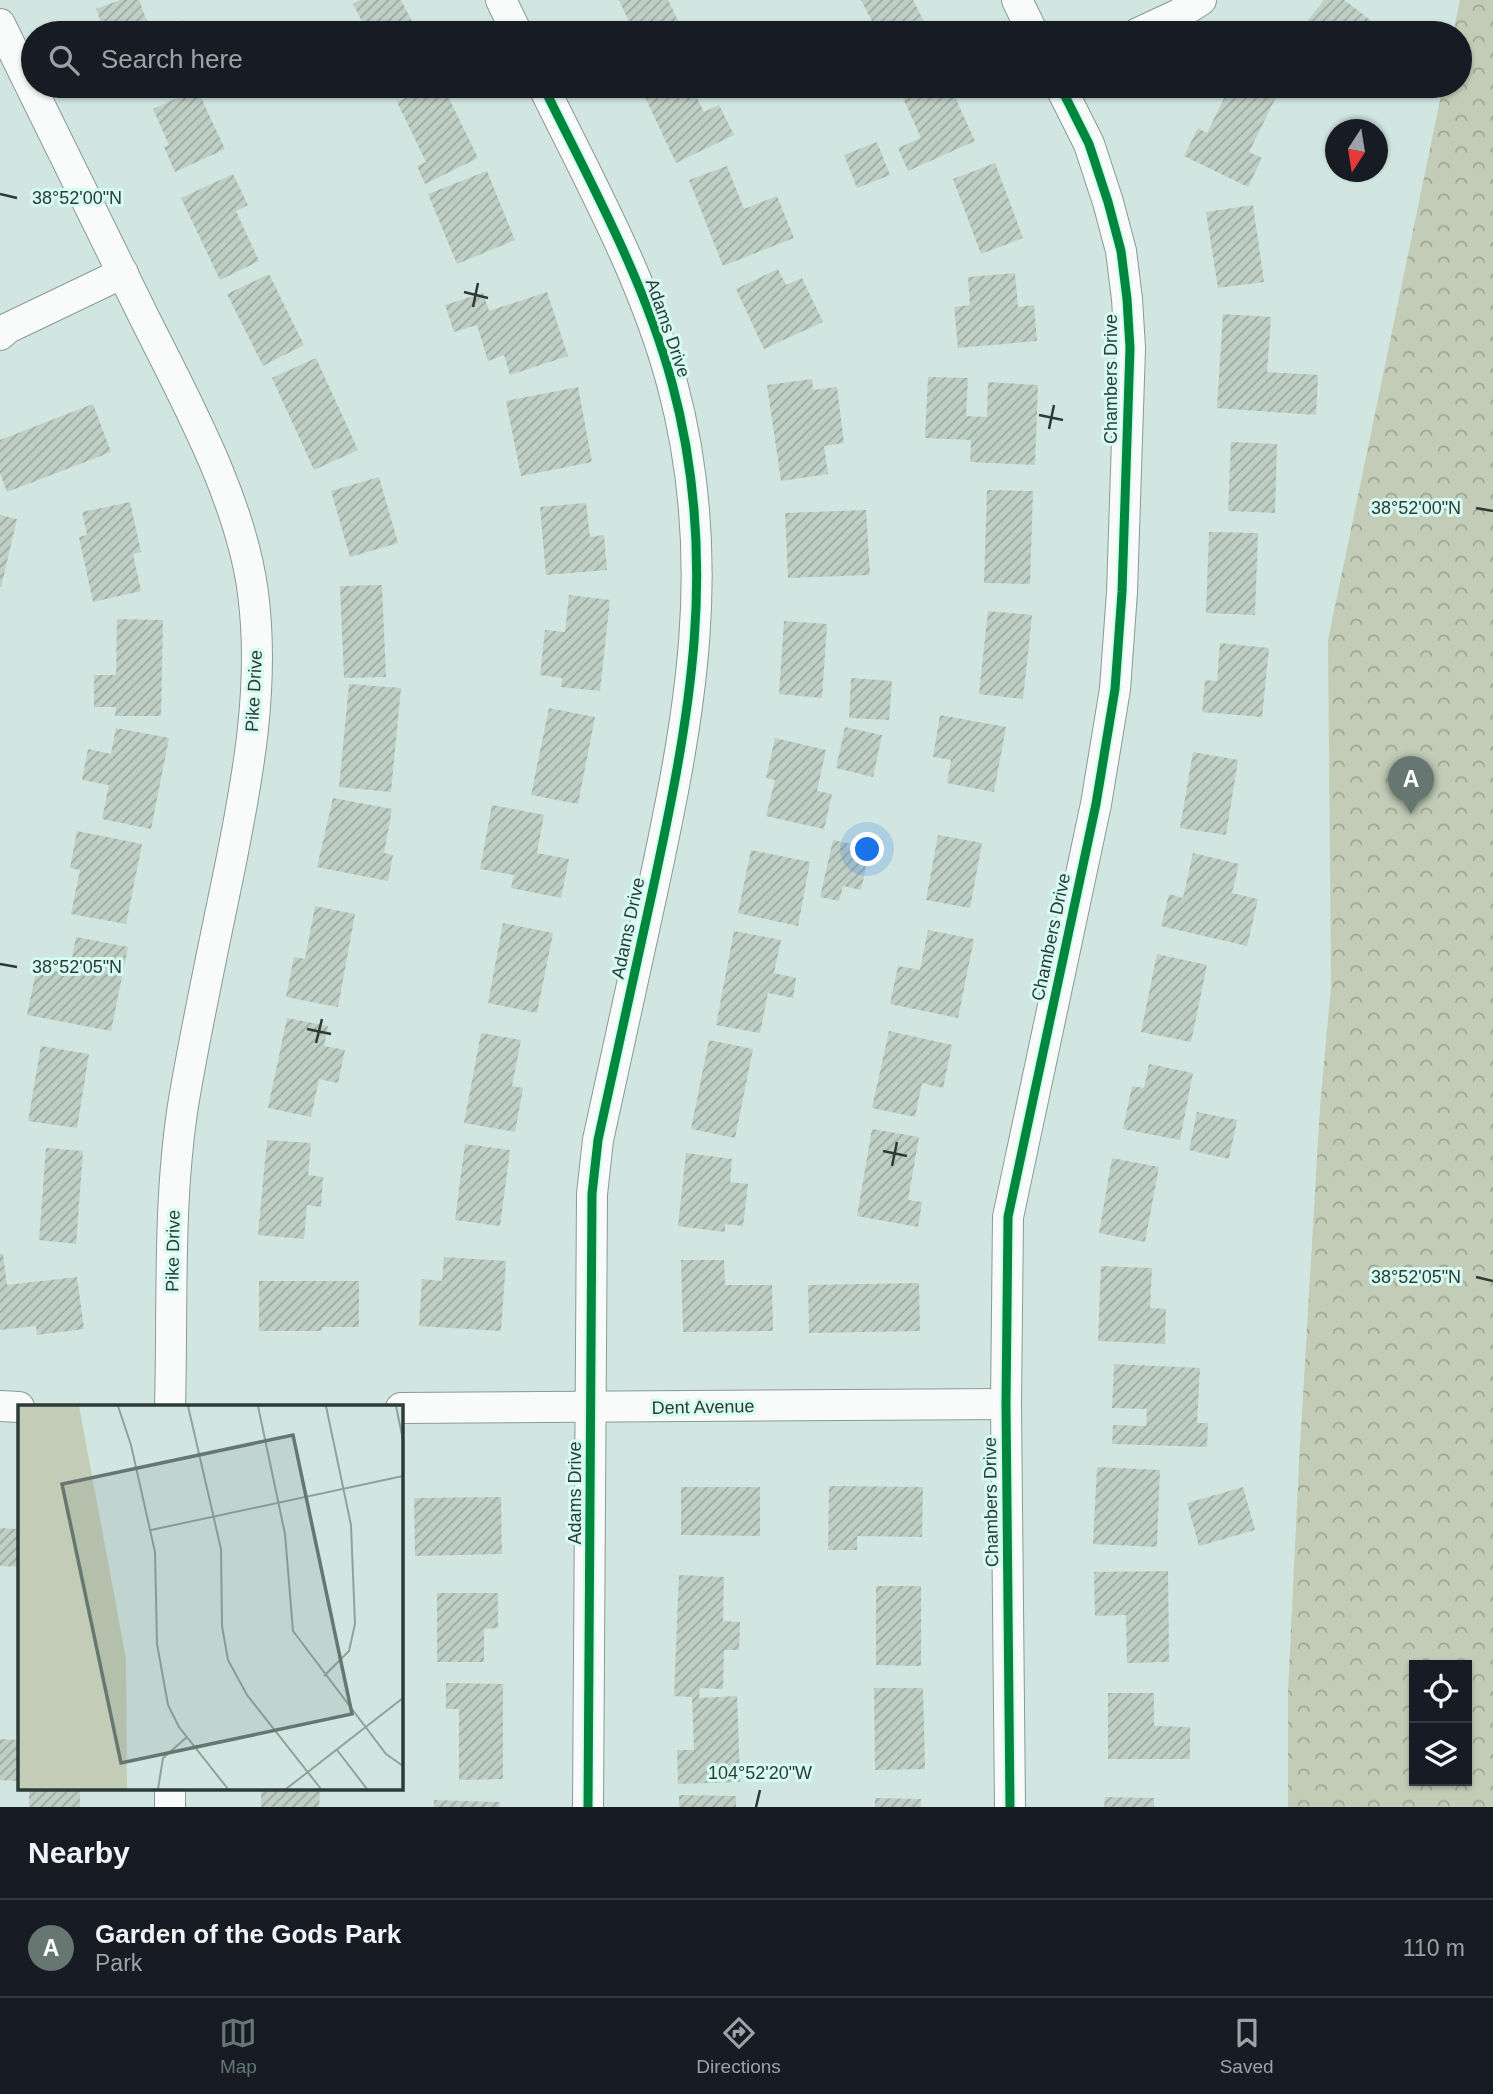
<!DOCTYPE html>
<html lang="en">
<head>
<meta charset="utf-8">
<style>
	:root { --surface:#171b24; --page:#242831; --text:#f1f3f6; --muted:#9ea1a6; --line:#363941; --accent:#667772 }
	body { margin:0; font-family:Helvetica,sans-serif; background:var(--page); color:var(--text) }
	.controls { position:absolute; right:21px; bottom:21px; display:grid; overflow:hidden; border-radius:0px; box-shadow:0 2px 5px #0004 }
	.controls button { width:63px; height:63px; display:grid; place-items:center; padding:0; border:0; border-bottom:2px solid var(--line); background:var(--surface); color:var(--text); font:35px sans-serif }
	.compass { position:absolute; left:1325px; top:119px; width:63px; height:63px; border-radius:50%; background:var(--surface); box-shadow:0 2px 5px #0004; rotate:192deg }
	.you { position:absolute; left:868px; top:850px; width:24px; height:24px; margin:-18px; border:5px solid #fff; border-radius:50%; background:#1a73e8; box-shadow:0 0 0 10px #1a73e833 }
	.badge { display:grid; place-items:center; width:46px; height:46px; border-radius:50%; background:var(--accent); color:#fff; font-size:23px; font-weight:700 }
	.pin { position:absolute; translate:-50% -58px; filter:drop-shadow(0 2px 4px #0008) }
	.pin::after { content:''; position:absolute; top:37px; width:24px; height:21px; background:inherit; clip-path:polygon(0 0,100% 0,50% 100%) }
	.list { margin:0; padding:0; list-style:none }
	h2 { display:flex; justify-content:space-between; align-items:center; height:91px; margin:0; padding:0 28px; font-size:30px }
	h2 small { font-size:23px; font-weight:400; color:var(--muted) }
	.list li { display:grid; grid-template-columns:46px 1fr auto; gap:21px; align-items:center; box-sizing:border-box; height:98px; padding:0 28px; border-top:2px solid var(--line) }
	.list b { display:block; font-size:26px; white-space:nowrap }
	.list p { margin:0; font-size:23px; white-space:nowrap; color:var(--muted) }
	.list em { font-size:23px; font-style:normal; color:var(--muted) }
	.icon { flex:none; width:38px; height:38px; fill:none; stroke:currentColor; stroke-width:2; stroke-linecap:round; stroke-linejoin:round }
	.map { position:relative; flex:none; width:1493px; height:1807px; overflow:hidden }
	.search { position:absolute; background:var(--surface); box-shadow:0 2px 5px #0004; left:21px; right:21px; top:21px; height:77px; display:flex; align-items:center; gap:18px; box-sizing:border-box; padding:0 24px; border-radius:38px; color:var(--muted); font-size:26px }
	.sheet { height:189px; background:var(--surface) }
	nav { display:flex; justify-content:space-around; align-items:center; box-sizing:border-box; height:98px; border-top:2px solid var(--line); background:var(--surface); font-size:19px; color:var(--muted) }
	nav a { display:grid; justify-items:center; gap:4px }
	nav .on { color:var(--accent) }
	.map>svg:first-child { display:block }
</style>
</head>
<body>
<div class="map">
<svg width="1493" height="1807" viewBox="0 0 1493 1807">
	<defs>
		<pattern id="forest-crowns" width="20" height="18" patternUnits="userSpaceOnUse" patternTransform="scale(1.75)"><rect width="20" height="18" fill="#c2ccb7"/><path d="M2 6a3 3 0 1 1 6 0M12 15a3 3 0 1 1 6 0" fill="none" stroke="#9ea796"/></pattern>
		<pattern id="building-hatch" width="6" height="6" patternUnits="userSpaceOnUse" patternTransform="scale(1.75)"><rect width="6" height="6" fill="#c0cfc6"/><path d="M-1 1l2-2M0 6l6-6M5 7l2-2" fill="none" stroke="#9ca9a2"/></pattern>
	</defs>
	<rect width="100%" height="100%" fill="#d1e6e0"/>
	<path fill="url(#forest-crowns)" fill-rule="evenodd" d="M1460 0H1493V1807H1288V1691L1299 1464 1320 1107 1331 987 1328 640 1443 86H1460V33H1453ZM1414 1665H1467V1781H1414Z"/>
	<g fill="url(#building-hatch)">
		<path d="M120 0H139L151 32 184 20 189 33H105L96 9Z"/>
		<path d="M360 0H401L418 33H368L353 4Z"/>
		<path d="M619 0H668L684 33H634Z"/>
		<path d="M861 0H913L930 33H878Z"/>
		<path d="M1324 0H1344L1377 25 1371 33H1298Z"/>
		<path d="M431 86H443L478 158 425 184 417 166 426 162 397 102Z"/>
		<path d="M663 86H691L704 112 719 105 734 135 676 163 644 95Z"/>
		<path d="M925 86H950L975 141 908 171 898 148 921 138 902 96Z"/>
		<path d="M1230 86H1269L1279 91 1249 152 1262 158 1248 187 1184 156 1198 128 1207 133Z"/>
		<path d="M1308 86H1331L1323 97Z"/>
		<path d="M197 89 225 149 175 172 164 147 169 145 153 109Z"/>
		<path d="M877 142 890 175 857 188 844 155Z"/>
		<path d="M995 163 1023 238 981 254 953 179Z"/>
		<path d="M727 166 744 209 777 196 794 238 723 266 689 180Z"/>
		<path d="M487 171 515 240 457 264 428 194Z"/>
		<path d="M233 174 248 205 236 211 259 261 220 280 181 198Z"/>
		<path d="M1253 205 1264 282 1218 288 1206 212Z"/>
		<path d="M778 269 786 285 802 278 823 322 764 349 736 289Z"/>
		<path d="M1015 273 1018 307 1034 305 1037 341 958 348 954 307 970 305 968 277Z"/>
		<path d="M269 274 304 345 263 366 227 294Z"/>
		<path d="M547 292 568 356 510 375 504 355 488 361 477 325 454 332 445 305 483 293 489 311Z"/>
		<path d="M1223 314 1271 317 1267 372 1318 375 1316 415 1217 408Z"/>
		<path d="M316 358 358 450 314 470 272 378Z"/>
		<path d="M928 377 968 378 966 416 987 417 988 382 1038 385 1035 465 970 462 971 440 925 438Z"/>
		<path d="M812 379 813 390 837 387 844 443 824 446 828 474 781 481 767 385Z"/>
		<path d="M578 387 592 462 521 476 506 401Z"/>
		<path d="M93 404 111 452 7 492 0 473V440Z"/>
		<path d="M1231 442 1277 444 1275 513 1228 511Z"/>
		<path d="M379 477 398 543 350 557 331 491Z"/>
		<path d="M987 490 1033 491 1030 584 984 583Z"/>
		<path d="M130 502 141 552 133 554 141 591 93 602 79 537 87 535 82 512Z"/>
		<path d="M586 503 590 537 604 535 607 570 546 575 540 507Z"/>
		<path d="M866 510 870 575 788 578 785 513Z"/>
		<path d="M0 515 17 519 1 587 0 586Z"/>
		<path d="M1209 532 1258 533 1255 615 1206 613Z"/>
		<path d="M382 585 386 677 344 678 340 586Z"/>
		<path d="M569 595 610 600 600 691 561 687 562 678 540 675 545 630 565 632Z"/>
		<path d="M988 611 1032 615 1023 699 979 694Z"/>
		<path d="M117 619 163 620 161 716H115L116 707H94V675H116Z"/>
		<path d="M784 621 827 624 822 698 779 694Z"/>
		<path d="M1220 643 1269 648 1262 717 1202 712 1205 680 1217 681Z"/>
		<path d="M851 678 892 681 889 720 849 718Z"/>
		<path d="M349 684 401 688 391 792 339 787Z"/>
		<path d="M549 708 595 717 578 804 531 795Z"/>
		<path d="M940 715 1006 727 994 792 947 783 951 760 933 757Z"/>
		<path d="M845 727 882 735 873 777 836 768Z"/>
		<path d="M116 728 169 738 151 829 102 819 109 785 82 780 88 749 111 754Z"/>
		<path d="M775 738 826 750 817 791 832 794 824 829 766 816 775 780 766 778Z"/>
		<path d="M1193 752 1238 760 1226 835 1180 828Z"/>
		<path d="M333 798 392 809 384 853 393 855 388 881 317 867Z"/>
		<path d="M492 805 544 815 537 853 569 859 561 898 511 888 514 875 480 869Z"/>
		<path d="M77 831 142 844 126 924 71 914 80 870 70 868Z"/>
		<path d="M938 835 982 843 970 908 926 900Z"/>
		<path d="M833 840 870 848 861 890 843 886 839 901 820 897Z"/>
		<path d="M751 850 810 862 798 926 738 913Z"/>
		<path d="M1193 853 1239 864 1232 893 1258 899 1247 946 1161 926 1169 894 1183 898Z"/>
		<path d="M315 906 355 914 338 1007 286 997 294 957 305 959Z"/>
		<path d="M503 923 553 933 537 1013 488 1003Z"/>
		<path d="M928 930 974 939 958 1018 890 1004 898 966 920 970Z"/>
		<path d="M734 931 781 940 774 973 796 978 793 998 768 993 760 1033 716 1025Z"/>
		<path d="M76 937 128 947 111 1031 27 1015 37 967 69 974Z"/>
		<path d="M1157 954 1207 965 1191 1042 1141 1032Z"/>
		<path d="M287 1018 328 1026 324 1046 345 1050 338 1083 319 1079 311 1117 268 1108Z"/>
		<path d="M889 1031 952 1045 943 1088 922 1083 915 1117 872 1108Z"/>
		<path d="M481 1033 521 1040 512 1086 523 1088 515 1132 464 1123Z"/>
		<path d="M709 1040 753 1049 735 1138 691 1129Z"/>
		<path d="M41 1046 89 1054 77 1128 28 1121Z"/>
		<path d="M1149 1064 1193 1073 1180 1140 1123 1129 1132 1086 1144 1088Z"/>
		<path d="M1197 1112 1237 1120 1229 1159 1189 1150Z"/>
		<path d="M872 1129 919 1137 908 1200 922 1202 918 1227 857 1216Z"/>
		<path d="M267 1140 311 1143 308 1175 323 1177 321 1207 307 1205 304 1239 258 1235Z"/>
		<path d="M465 1144 510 1150 500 1226 455 1220Z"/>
		<path d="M46 1148 83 1151 76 1244 39 1240Z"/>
		<path d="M686 1153 732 1159 730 1182 748 1184 743 1226 725 1224V1232L678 1226Z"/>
		<path d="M1112 1158 1159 1167 1145 1242 1099 1233Z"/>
		<path d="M0 1254H3L7 1285 77 1277 84 1329 37 1335 36 1326 0 1330Z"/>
		<path d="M444 1257 506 1261 501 1331 419 1326 422 1279 442 1281Z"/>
		<path d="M681 1260H724L725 1285H772L773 1331 683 1332Z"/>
		<path d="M1101 1266 1152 1268 1150 1308 1166 1309 1165 1344 1098 1341Z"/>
		<path d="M259 1281H359V1327H322V1331H259Z"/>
		<path d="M919 1283 920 1331 809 1333 808 1285Z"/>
		<path d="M1114 1364 1200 1368 1197 1423H1208L1207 1447 1112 1444 1113 1425 1146 1426 1147 1409 1112 1408Z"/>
		<path d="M1097 1467 1160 1470 1157 1547 1093 1544Z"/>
		<path d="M829 1486 923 1487 922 1537 857 1536V1550H828Z"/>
		<path d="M681 1487H760V1536L681 1535Z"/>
		<path d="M1243 1487 1255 1530 1199 1546 1187 1503Z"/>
		<path d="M501 1497 502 1554 415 1556 414 1498Z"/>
		<path d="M0 1528 19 1529V1567L0 1566Z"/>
		<path d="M1168 1571 1169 1662 1127 1663 1126 1615 1095 1616 1094 1572Z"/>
		<path d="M679 1575 724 1577 723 1621 740 1622 739 1650H724L723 1689 700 1688 699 1698 737 1696 740 1782 678 1784 677 1750H694L692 1697 674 1696Z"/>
		<path d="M876 1586H921V1666L876 1665Z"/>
		<path d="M437 1593H498V1628L484 1629V1662H437Z"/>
		<path d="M446 1683 503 1684V1779L459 1780V1709H446Z"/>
		<path d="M874 1688H923L925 1769 875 1770Z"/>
		<path d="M1108 1693H1154V1726L1190 1727V1759H1108Z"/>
		<path d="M0 1739 19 1740V1781L0 1780Z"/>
		<path d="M80 1790V1807H29V1791Z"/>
		<path d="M261 1790 320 1792 319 1807H261Z"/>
		<path d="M679 1795 736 1796V1807H679Z"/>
		<path d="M1105 1797 1154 1798V1807H1104Z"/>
		<path d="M875 1798 921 1799V1807H875Z"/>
		<path d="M434 1800 500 1802 499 1807H434Z"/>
	</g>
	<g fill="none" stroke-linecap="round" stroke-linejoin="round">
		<g stroke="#8a9a95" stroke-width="32">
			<g id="street">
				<path d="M501 0 517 33"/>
				<path d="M1017 0 1033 33"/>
				<path d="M0 24C48 122 96 220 144 317 186 401 241 500 253 593 265 685 248 777 230 867 215 940 199 1014 186 1088 167 1192 173 1301 170 1406"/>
				<path d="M1138 33 1179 14 1201 0"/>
				<path d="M543 86C590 182 644 279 672 383 720 561 690 717 652 893 634 975 616 1057 598 1140L592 1194 588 1807"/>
				<path d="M0 335 8 328 123 273"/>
				<path d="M0 1406 19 1407"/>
				<path d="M401 1408 1006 1404"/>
				<path d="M170 1788V1807"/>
				<path d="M1010 1807 1006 1404 1008 1217 1096 804 1115 689 1122 592 1130 348 1127 299 1121 251 1108 202 1089 144 1060 86"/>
			</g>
		</g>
		<use href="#street" stroke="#f8fbfa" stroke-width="30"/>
		<g stroke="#d6fbf0" stroke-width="13">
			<g id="cycleway">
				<path d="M543 86C590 182 644 279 672 383 720 561 690 717 652 893 634 975 616 1057 598 1140L592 1194 588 1807"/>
				<path d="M1010 1807 1006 1404 1008 1217 1096 804 1115 689 1122 592 1130 348 1127 299 1121 251 1108 202 1089 144 1060 86"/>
			</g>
		</g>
		<use href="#cycleway" stroke="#00873e" stroke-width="9"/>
	</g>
	<path fill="none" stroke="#2c3b37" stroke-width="2.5" d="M0 194 17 198M464 292 488 298M473 307 478 283M1039 415 1063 420M1049 429 1054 405M1476 508 1493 511M0 964 17 967M307 1029 331 1034M316 1043 322 1019M883 1151 907 1156M892 1166 897 1142M1476 1277 1493 1281M756 1807 760 1790"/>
	<g text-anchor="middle" stroke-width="6" stroke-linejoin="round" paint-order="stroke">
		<g font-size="18" fill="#2c3b37" stroke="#d6fbf0">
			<text transform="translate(668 328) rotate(71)" y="6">Adams Drive</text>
			<text transform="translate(1111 379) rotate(-90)" y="6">Chambers Drive</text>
			<text transform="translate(254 691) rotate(-87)" y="6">Pike Drive</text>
			<text transform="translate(628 928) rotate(-78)" y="6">Adams Drive</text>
			<text transform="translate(1051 937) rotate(-78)" y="6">Chambers Drive</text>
			<text transform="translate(173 1251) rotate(-89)" y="6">Pike Drive</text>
			<text transform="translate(703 1407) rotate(-1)" y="6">Dent Avenue</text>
			<text transform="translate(575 1493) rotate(-90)" y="6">Adams Drive</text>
			<text transform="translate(991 1502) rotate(-91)" y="6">Chambers Drive</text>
		</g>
	</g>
	<g transform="translate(18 1405)">
		<rect width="385" height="385" fill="#d1e6e0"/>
		<path d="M0 1H61L108 254 109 384H0Z" fill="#c2ccb7"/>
		<path fill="none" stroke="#8fa29c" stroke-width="2" d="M100 1 113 40 137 147 139 239 150 300 161 322 210 384M170 1 203 144 204 221 210 255 229 290 303 384M240 1 267 129 275 226 368 349 385 361M378 1 385 35M133 125 385 71M306 271 331 246 337 219 333 120 308 1M319 345 349 384M140 384 145 353 169 332M268 384 385 293"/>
		<path fill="#667772" fill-opacity="0.15" stroke="#667772" stroke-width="3.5" d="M275 30 334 309 103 358 44 79Z"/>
		<rect width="385" height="385" fill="none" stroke="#2c3b37" stroke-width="3.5"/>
	</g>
	<g font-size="18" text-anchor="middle" fill="#2c3b37" stroke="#d6fbf0" stroke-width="6" stroke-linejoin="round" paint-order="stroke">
		<text x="77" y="204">38°52'00"N</text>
		<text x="1416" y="514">38°52'00"N</text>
		<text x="77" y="973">38°52'05"N</text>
		<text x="1416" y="1283">38°52'05"N</text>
		<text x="760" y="1779">104°52'20"W</text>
	</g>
</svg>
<div class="controls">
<button><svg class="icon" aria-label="locate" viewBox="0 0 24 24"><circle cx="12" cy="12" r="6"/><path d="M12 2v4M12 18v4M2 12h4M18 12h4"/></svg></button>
<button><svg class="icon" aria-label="layers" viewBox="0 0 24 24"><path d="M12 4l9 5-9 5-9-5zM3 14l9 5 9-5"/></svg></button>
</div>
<svg class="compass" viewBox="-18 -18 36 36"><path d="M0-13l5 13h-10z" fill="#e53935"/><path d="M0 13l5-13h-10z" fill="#9ea1a6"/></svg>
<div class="you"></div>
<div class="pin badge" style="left:1411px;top:814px">A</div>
<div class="search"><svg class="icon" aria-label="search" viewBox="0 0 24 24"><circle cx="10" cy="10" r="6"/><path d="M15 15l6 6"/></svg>Search here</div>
</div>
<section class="sheet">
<h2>Nearby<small></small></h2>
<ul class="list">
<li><span class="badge">A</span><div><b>Garden of the Gods Park</b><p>Park</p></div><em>110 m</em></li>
</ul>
</section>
<nav>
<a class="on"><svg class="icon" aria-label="map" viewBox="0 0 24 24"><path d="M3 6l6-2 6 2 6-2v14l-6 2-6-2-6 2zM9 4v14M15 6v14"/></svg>Map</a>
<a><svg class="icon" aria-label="directions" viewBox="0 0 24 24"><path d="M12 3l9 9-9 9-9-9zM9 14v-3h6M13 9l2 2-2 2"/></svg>Directions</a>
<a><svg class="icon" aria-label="saved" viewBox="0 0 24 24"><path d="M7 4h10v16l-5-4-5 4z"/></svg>Saved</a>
</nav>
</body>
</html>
